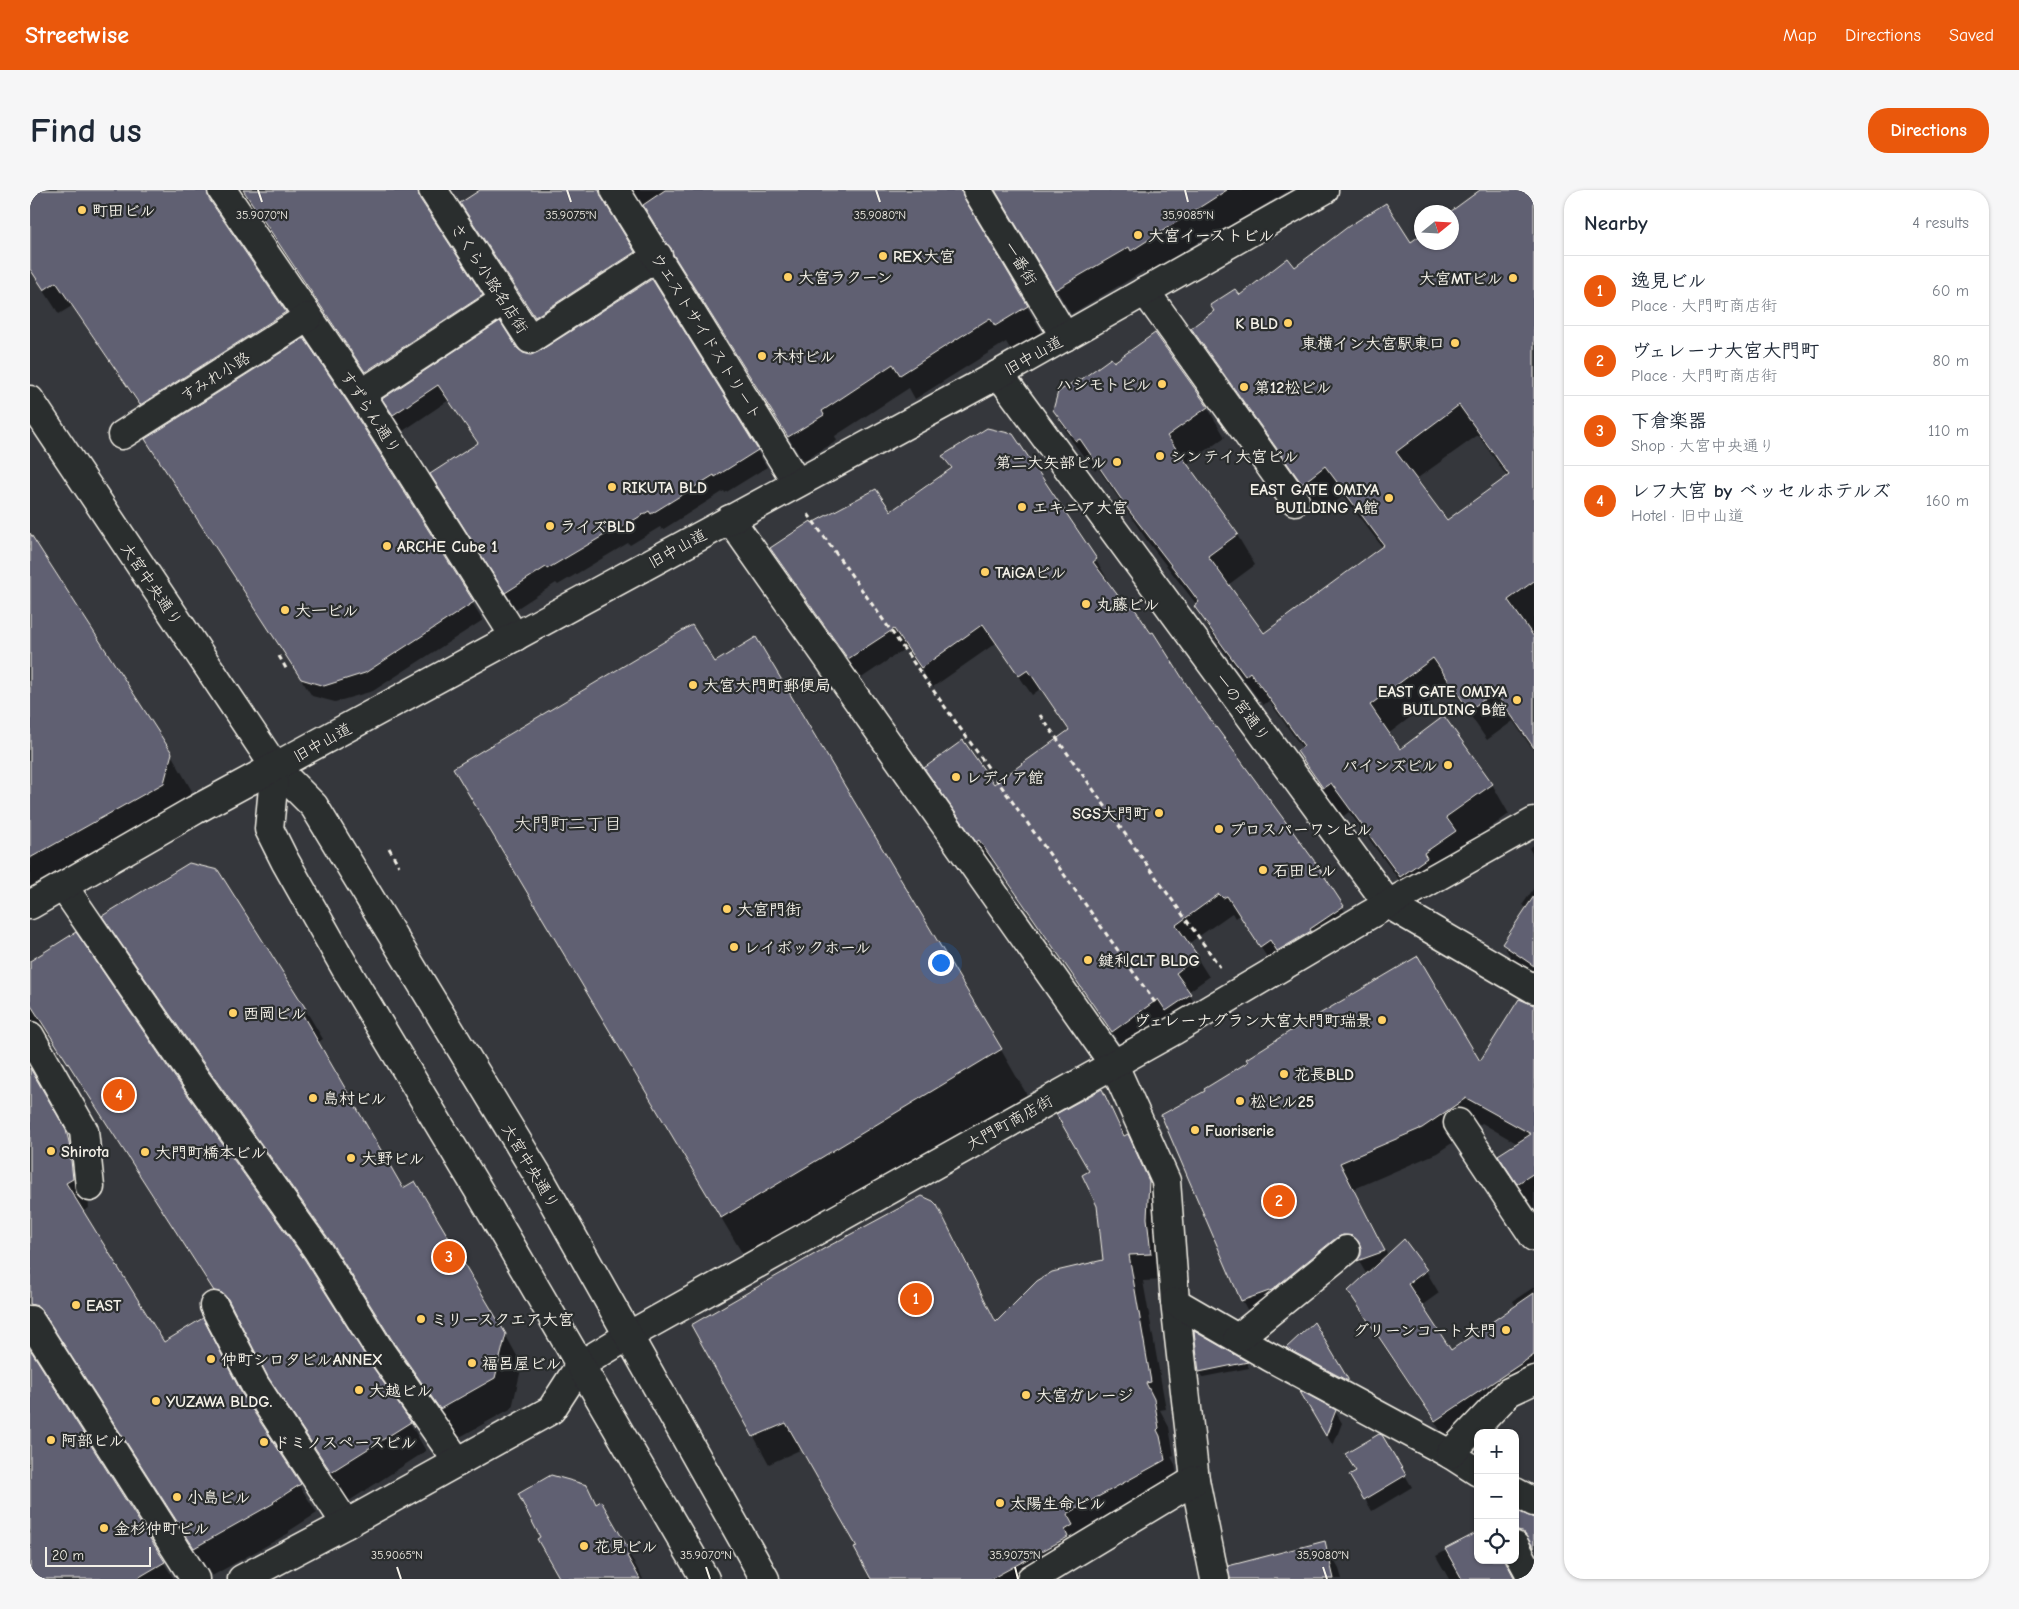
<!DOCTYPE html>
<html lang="en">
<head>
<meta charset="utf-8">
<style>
	:root { --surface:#fff; --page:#f6f6f7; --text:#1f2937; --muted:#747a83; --line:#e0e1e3; --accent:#ea580c }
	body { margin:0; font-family:"Comic Neue","Klee One",sans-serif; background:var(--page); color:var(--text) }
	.controls { position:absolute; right:15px; bottom:15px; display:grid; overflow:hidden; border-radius:10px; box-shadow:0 1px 4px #0004 }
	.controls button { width:45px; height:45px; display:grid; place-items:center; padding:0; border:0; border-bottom:1px solid var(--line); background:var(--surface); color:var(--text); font:25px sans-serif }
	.compass { position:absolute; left:1384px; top:15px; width:45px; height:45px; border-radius:50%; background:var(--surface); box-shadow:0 1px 4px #0004; rotate:72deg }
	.scale { position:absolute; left:15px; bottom:12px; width:106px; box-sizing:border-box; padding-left:5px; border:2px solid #f4f1e8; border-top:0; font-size:14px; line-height:18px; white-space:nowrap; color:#f4f1e8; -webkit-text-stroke:4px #2a2d2e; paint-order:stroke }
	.you { position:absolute; left:910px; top:772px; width:18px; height:18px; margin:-12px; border:4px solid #fff; border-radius:50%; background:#1a73e8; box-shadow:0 0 0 8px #1a73e833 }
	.badge { display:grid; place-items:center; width:32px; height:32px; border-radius:50%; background:var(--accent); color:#fff; font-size:16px; font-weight:700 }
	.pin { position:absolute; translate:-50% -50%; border:2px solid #fff; box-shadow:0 1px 5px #0006 }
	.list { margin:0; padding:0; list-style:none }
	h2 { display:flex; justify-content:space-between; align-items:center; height:65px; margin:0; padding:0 20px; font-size:21px }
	h2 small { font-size:16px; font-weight:400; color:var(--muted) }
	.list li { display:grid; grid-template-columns:32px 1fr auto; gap:15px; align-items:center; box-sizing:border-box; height:70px; padding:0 20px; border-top:1px solid var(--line) }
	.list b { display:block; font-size:19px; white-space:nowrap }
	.list p { margin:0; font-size:16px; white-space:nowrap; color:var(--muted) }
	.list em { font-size:16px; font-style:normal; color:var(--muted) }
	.icon { flex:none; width:28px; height:28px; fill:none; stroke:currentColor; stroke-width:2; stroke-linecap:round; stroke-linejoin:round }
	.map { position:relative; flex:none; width:1504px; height:1389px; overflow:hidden; border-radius:20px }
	header { display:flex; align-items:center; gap:30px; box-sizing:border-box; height:70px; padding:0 25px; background:var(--accent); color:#fff }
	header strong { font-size:24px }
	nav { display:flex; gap:28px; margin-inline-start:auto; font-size:18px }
	.intro { display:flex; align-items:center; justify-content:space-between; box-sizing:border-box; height:120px; padding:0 30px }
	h1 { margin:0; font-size:35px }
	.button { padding:12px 22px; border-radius:20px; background:var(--accent); color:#fff; font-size:18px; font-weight:700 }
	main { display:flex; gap:30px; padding:0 30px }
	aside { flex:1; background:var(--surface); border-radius:20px; box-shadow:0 1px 4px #0004 }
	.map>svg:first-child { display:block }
</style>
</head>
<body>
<header>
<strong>Streetwise</strong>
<nav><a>Map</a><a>Directions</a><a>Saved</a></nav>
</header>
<div class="intro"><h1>Find us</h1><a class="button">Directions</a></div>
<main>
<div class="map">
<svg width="1504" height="1389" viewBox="0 0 1504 1389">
	<rect width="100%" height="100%" fill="#35373c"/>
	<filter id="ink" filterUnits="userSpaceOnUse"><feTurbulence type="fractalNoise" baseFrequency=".02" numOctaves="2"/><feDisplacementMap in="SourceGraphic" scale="10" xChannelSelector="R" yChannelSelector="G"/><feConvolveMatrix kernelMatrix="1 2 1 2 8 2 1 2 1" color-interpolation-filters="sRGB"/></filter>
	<g filter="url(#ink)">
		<g fill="#0007" fill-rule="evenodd">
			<path d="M0 0H406L402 30 466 131 351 207 221 16 214 10 192 18 190 28 255 123 270 148 125 239 42 116 29 124 0 79Z"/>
			<path d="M452 0H1260L1184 45 1183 43 1116 85 1114 81 1041 124 976 17 970 11 961 9 947 18 945 27 947 33 1012 142 981 160 976 152 885 209 879 198 805 246 807 251 773 271 614 17 608 11 600 9 585 18 583 27 618 88 520 152 432 14Z"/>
			<path d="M1452 0H1504V561L1483 531 1457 550 1421 497 1358 544 1369 561 1462 594 1479 624 1434 657 1414 698 1389 717 1319 622 1311 628 1286 592 1269 562 1273 559 1239 511 1233 515 1214 490 1183 446 1165 416 1167 415 1118 352 1068 278 1065 281 1042 251 1024 220 1049 193 1084 174 1177 217 1195 247 1156 275 1207 345 1225 375 1198 395 1234 444 1353 358 1313 306 1290 324 1180 169 1163 139 1209 106 1264 78 1380 54 1422 52V23ZM1448 245 1478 288 1417 332 1385 290Z"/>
			<path d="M621 90 737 277 695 303 694 301 632 340 630 337 600 355 598 353 528 395 526 393 486 419 412 301 448 254 419 210 373 241 354 209 486 159 493 164 501 166 509 163Z"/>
			<path d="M317 213 453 430 343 501 305 512 282 506 116 250Z"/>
			<path d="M914 266 1066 370 1078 390 1076 391 1282 670 1325 737 1243 776 1209 725 1205 728 1202 723 1158 754 1179 787 1158 802 1171 825 1095 861 962 670 959 671 907 598 896 578 963 596 1040 541 1010 499 1002 505 966 453 903 497 876 458 830 489 753 379 742 359 782 334 860 323 922 280Z"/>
			<path d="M0 345 141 564 162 601 154 630 0 715Z"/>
			<path d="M684 473 971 860 1000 910 721 1078 424 579Z"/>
			<path d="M1504 655V667L1499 658Z"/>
			<path d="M187 681 275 819 293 849 287 853 373 1000 475 1144 492 1175 482 1218 428 1248 383 1183 320 1082 182 888 91 756 74 726Z"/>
			<path d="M1504 698V790L1488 779 1473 754 1496 719 1493 714Z"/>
			<path d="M0 773 337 1171 380 1233 396 1261 319 1311 257 1216 210 1132 202 1129 19 844 12 847 0 876 3 884 52 971 56 982 59 1018 52 1022 134 1154 172 1130 219 1217 287 1323 259 1341V1343L182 1386 31 1151 25 1145 2 1153 1 1163 144 1389H0Z"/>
			<path d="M1504 816V1018L1484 991 1470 965 1488 954 1452 933 1407 963 1324 999 1358 1066 1396 1081 1409 1103 1391 1116 1420 1161 1486 1117 1483 1111 1504 1097V1195L1419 1253 1332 1124 1319 1102 1337 1085 1328 1070 1226 1136 1212 1110 1133 926 1450 874Z"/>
			<path d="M1072 900 1096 946 1097 945 1112 972 1134 1019 1136 1090 1113 1091 1136 1219 1130 1220 1139 1237 1144 1266 1141 1267 1145 1274 1149 1298 1049 1367 1053 1375 1026 1389H838L841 1387 828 1357 772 1259 739 1274 663 1135 906 1016 922 1043 967 1132 1074 1071 1068 1015 1061 982Z"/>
			<path d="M1166 1143 1217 1173 1219 1178 1173 1187 1170 1182Z"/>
			<path d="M1258 1158 1317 1190 1328 1207 1268 1176Z"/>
			<path d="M1272 1204 1305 1221 1312 1233 1303 1256Z"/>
			<path d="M1352 1246 1382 1297 1342 1321 1321 1285 1327 1281Z"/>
			<path d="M556 1296 567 1315 581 1331 613 1389H531Z"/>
			<path d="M1485 1325 1504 1329V1366L1485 1370Z"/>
			<path d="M1448 1343V1370L1475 1389H1419L1406 1366Z"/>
			<path d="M1294 1352 1309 1379 1312 1389H1219Z"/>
		</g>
		<g fill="#616072" stroke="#f4f1e8" fill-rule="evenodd">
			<path d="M0 0H177L179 9 256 122 110 215 26 92 14 100 0 79Z"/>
			<path d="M213 0H388L390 9 453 105 335 182Z"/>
			<path d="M450 0H569L572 8 605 62 505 127 430 13Z"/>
			<path d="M635 0H931L934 8 998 116 965 136 960 128 870 185 863 174 792 221 794 225 758 247 643 64 641 58 636 53 613 15Z"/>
			<path d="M965 0H1197L1101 61 1099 57 1025 100Z"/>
			<path d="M1450 0H1504V391L1478 410 1504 447V558L1465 502 1439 520 1403 468 1340 515 1370 559 1414 526 1463 594 1416 627 1426 641 1394 663 1397 668 1370 687 1301 593 1293 598 1267 561 1274 556 1220 482 1215 486 1195 459 1164 416 1169 412 1161 401 1100 322 1050 249 1046 251 1023 220 1028 202 1048 189 1049 191 1081 168 1084 172 1125 143 1178 217 1137 246 1208 344 1178 366 1234 443 1354 355 1295 276 1272 294 1161 138 1184 121 1180 115 1205 99 1210 105 1258 68 1265 77 1319 36 1356 13 1381 52 1392 44V52H1422L1420 22ZM1429 215 1479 285 1417 330 1366 262Z"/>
			<path d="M622 89 728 260 685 287 684 285 621 324 619 321 589 339 588 337 517 379 516 377 475 403 400 284 448 253 408 195 363 225 352 209 470 131 487 158 493 163 501 165 508 162Z"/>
			<path d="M274 148 318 213 444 412 335 483 294 496 271 489 115 249Z"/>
			<path d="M957 238 983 244 1067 369 1063 372 1098 419 1103 416 1116 436 1121 443 1123 442 1167 511 1283 669 1314 716 1280 739 1281 741 1247 761 1240 750 1230 757 1197 706 1193 708 1189 704 1146 735 1168 766 1146 783 1161 804 1136 821 1128 809 1082 842 949 650 946 652 894 578 933 550 964 594 1039 540 998 480 989 486 953 434 891 478 864 439 818 469 740 358 781 331 782 333 846 299 861 321 922 278 912 266Z"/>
			<path d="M0 343 142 563 134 593 0 668Z"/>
			<path d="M662 435 685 472 726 447 972 859 691 1028 423 578Z"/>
			<path d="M159 673 188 680 276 819 271 822 373 998 385 991 476 1144 465 1188 410 1219 364 1153 301 1052 163 858 72 726Z"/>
			<path d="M1504 706V776L1472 754Z"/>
			<path d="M46 742 137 876 275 1070 338 1170 381 1232 301 1282 238 1187 198 1109 192 1103 184 1101 0 814V771Z"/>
			<path d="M1388 766 1450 871 1489 809 1504 815V983L1487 994 1468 965 1501 944 1436 908 1392 938 1310 973 1355 1061 1327 1071 1331 1065V1058L1328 1051 1322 1046 1313 1045 1306 1048 1242 1100 1211 1111 1131 925 1175 901 1174 899 1218 872 1216 869 1257 843Z"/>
			<path d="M0 878 36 940 39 952 43 989 36 993 134 1152 173 1128 212 1204 271 1294 243 1312 244 1313 164 1358 13 1122 8 1116 0 1114Z"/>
			<path d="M1072 899 1094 946 1098 944 1119 991 1117 1028 1121 1064 1099 1065 1121 1192 1116 1193 1124 1209 1129 1238 1127 1240 1130 1246 1135 1270 1037 1324 1043 1335 1035 1340 1038 1347 961 1389H841L824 1358 827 1357 756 1233 723 1247 661 1135 797 1057 892 1006 903 1011 907 1015 966 1132 1007 1091 1022 1082 1073 1070 1067 1016 1052 985 1059 981 1026 924Z"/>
			<path d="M1374 1049 1397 1080 1378 1094 1421 1160 1504 1103V1165L1405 1231 1318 1101Z"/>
			<path d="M1284 1132 1318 1189V1191L1256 1158Z"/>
			<path d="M1164 1141 1218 1172 1169 1182Z"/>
			<path d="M0 1159 135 1372 106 1389H0Z"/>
			<path d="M1269 1200 1306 1220 1296 1246Z"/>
			<path d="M1349 1244 1352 1245 1376 1285 1334 1310 1319 1285 1326 1281 1315 1264Z"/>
			<path d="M521 1285 557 1295 566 1314 571 1311 601 1363 597 1366 610 1389H530L507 1349 510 1347 488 1304Z"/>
			<path d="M1487 1321 1504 1328V1358L1494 1343 1485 1340V1322Z"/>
			<path d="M1448 1342V1370H1475L1485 1389H1432L1415 1359Z"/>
			<path d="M1295 1351 1304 1389H1200L1198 1376Z"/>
		</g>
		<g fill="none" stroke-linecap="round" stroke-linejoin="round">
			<g stroke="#f4f1e8" stroke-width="31">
				<g id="minor">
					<path d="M192 0 331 204 485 447"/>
					<path d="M403 0 500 149 628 66"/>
					<path d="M585 0 767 293"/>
					<path d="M947 0 1035 147"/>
					<path d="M1115 101 1265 311"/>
					<path d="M969 184 1358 714 1504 799"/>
					<path d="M331 204 474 110"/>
					<path d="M92 245 278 127"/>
					<path d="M700 329 1083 873 1136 991 1145 1112 1165 1290 1185 1389"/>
					<path d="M33 696 150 867 288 1061 351 1162 428 1272"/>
					<path d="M0 846 54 941 60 997"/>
					<path d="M1428 933 1504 1047"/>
					<path d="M1145 1112 1240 1167 1420 1264 1448 1282"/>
					<path d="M184 1116 225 1195 316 1334"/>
					<path d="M0 1130 165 1389"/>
					<path d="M1208 1148 1316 1060"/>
					<path d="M1420 1264 1479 1202 1504 1190"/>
					<path d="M1485 1302 1504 1312"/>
					<path d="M1485 1356 1503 1389"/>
					<path d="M212 1389 316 1334 521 1220 550 1175 598 1146 1145 840 1339 725 1504 632"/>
					<path d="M1001 1389 1165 1290"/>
				</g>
			</g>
			<g stroke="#f4f1e8" stroke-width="31">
				<g id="major">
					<path d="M0 210 245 577 284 616 512 992 735 1389"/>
					<path d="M245 577 239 639 255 671 320 786 449 1001 675 1389"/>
					<path d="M0 715 165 620 969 184 1294 0"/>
				</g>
			</g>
			<g stroke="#f4f1e8" stroke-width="3" stroke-dasharray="5 4" stroke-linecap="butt">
				<path d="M778 324 1126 814"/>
				<path d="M249 466 257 480"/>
				<path d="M1010 525 1190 777"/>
				<path d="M359 658 369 676"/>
			</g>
			<use href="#minor" stroke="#2a2d2e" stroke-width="28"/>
			<use href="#major" stroke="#2a2d2e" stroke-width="28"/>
		</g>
	</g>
	<path fill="none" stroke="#f4f1e8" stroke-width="2" d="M228 0 232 12M537 0 541 12M846 0 850 12M1155 0 1158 12M367 1377 371 1389M676 1377 680 1389M985 1377 988 1389M1293 1377 1297 1389"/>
	<g fill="#ffd166" stroke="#2a2d2e" stroke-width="2">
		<circle cx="52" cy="20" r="5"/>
		<circle cx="1108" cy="45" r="5"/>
		<circle cx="853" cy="66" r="5"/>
		<circle cx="758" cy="87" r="5"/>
		<circle cx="1483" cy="88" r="5"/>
		<circle cx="1258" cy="133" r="5"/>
		<circle cx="1425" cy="153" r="5"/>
		<circle cx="732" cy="166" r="5"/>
		<circle cx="1132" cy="194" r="5"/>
		<circle cx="1214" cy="197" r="5"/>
		<circle cx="1130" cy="266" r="5"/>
		<circle cx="1087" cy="272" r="5"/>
		<circle cx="582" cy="297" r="5"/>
		<circle cx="1359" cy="308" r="5"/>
		<circle cx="992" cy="317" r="5"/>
		<circle cx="520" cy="336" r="5"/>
		<circle cx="357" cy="356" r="5"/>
		<circle cx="955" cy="382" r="5"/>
		<circle cx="1056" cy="414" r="5"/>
		<circle cx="255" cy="420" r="5"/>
		<circle cx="663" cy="495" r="5"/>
		<circle cx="1487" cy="510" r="5"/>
		<circle cx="1418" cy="575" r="5"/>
		<circle cx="926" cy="587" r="5"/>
		<circle cx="1129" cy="623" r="5"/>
		<circle cx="1189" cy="639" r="5"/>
		<circle cx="1233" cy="680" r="5"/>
		<circle cx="697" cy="719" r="5"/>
		<circle cx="704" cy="757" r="5"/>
		<circle cx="1058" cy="770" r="5"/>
		<circle cx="203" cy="823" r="5"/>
		<circle cx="1352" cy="830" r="5"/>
		<circle cx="1254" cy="884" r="5"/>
		<circle cx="283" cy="908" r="5"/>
		<circle cx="1210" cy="911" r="5"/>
		<circle cx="1165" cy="940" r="5"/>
		<circle cx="21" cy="961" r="5"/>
		<circle cx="115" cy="962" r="5"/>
		<circle cx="321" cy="968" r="5"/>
		<circle cx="46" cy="1115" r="5"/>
		<circle cx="391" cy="1129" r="5"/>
		<circle cx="1476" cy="1140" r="5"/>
		<circle cx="181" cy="1169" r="5"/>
		<circle cx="442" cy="1173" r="5"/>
		<circle cx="329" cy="1200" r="5"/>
		<circle cx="996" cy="1205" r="5"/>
		<circle cx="126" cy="1211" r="5"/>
		<circle cx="21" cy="1250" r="5"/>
		<circle cx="234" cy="1252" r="5"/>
		<circle cx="147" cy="1307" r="5"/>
		<circle cx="970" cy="1313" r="5"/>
		<circle cx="74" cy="1338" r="5"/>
		<circle cx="554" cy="1356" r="5"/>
	</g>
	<g text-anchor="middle" stroke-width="4.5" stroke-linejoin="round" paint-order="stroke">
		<g font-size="16" font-weight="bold" fill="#f4f1e8" stroke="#2a2d2e" text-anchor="start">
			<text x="62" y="26">町田ビル</text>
			<text x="1118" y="51">大宮イーストビル</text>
			<text x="863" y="72">REX大宮</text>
			<text x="768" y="93">大宮ラクーン</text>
			<text x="1473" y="94" text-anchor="end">大宮MTビル</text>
			<text x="1248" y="139" text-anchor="end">K BLD</text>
			<text x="1415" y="159" text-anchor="end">東横イン大宮駅東口</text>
			<text x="742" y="172">木村ビル</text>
			<text x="1122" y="200" text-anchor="end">ハシモトビル</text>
			<text x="1224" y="203">第12松ビル</text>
			<text x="1140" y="272">シンテイ大宮ビル</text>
			<text x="1077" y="278" text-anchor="end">第二大矢部ビル</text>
			<text x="592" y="303">RIKUTA BLD</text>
			<text x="1349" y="305" text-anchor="end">EAST GATE OMIYA<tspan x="1349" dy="18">BUILDING A館</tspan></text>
			<text x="1002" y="323">エキニア大宮</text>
			<text x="530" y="342">ライズBLD</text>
			<text x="367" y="362">ARCHE Cube 1</text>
			<text x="965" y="388">TAiGAビル</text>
			<text x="1066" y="420">丸藤ビル</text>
			<text x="265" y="426">大一ビル</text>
			<text x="673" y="501">大宮大門町郵便局</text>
			<text x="1477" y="507" text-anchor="end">EAST GATE OMIYA<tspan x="1477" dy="18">BUILDING B館</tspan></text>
			<text x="1408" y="581" text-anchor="end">パインズビル</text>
			<text x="936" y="593">レディア館</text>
			<text x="1119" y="629" text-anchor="end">SGS大門町</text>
			<text x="1199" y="645">プロスパーワンビル</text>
			<text x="1243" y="686">石田ビル</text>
			<text x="707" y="725">大宮門街</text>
			<text x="714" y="763">レイボックホール</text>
			<text x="1068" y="776">鍵利CLT BLDG</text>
			<text x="213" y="829">西岡ビル</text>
			<text x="1342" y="836" text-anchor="end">ヴェレーナグラン大宮大門町瑞景</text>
			<text x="1264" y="890">花長BLD</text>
			<text x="293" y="914">島村ビル</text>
			<text x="1220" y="917">松ビル25</text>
			<text x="1175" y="946">Fuoriserie</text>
			<text x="31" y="967">Shirota</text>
			<text x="125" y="968">大門町橋本ビル</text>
			<text x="331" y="974">大野ビル</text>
			<text x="56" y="1121">EAST</text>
			<text x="401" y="1135">ミリースクエア大宮</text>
			<text x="1466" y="1146" text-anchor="end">グリーンコート大門</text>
			<text x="191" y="1175">仲町シロタビルANNEX</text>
			<text x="452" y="1179">福呂屋ビル</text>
			<text x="339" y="1206">大越ビル</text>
			<text x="1006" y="1211">大宮ガレージ</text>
			<text x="136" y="1217">YUZAWA BLDG.</text>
			<text x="31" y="1256">阿部ビル</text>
			<text x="244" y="1258">ドミノスペースビル</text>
			<text x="157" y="1313">小島ビル</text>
			<text x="980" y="1319">太陽生命ビル</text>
			<text x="84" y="1344">金杉仲町ビル</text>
			<text x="564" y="1362">花見ビル</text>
		</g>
		<g font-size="16" fill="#f4f1e8" stroke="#2a2d2e">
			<text transform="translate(991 73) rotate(59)" y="6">一番街</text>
			<text transform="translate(460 88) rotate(57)" y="6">さくら小路名店街</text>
			<text transform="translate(677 146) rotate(58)" y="6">ウエストサイドストリート</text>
			<text transform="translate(1003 165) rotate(-29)" y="6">旧中山道</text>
			<text transform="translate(185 186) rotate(-32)" y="6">すみれ小路</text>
			<text transform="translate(341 222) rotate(57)" y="6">すずらん通り</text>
			<text transform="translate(647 358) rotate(-29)" y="6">旧中山道</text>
			<text transform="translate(122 394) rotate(56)" y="6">大宮中央通り</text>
			<text transform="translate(1213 517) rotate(54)" y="6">一の宮通り</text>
			<text transform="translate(292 552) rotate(-29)" y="6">旧中山道</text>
			<text transform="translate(979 932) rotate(-29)" y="6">大門町商店街</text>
			<text transform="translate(501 976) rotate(59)" y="6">大宮中央通り</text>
		</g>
		<g font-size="18" fill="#f4f1e8" stroke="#2a2d2e">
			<text x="538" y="640">大門町二丁目</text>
		</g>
	</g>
	<g font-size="12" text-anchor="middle" fill="#f4f1e8" stroke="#2a2d2e" stroke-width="4.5" stroke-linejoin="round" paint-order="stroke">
		<text x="232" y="29">35.9070°N</text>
		<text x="541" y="29">35.9075°N</text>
		<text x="850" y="29">35.9080°N</text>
		<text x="1158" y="29">35.9085°N</text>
		<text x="367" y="1369">35.9065°N</text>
		<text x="676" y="1369">35.9070°N</text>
		<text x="985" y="1369">35.9075°N</text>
		<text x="1293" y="1369">35.9080°N</text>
	</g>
</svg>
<div class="controls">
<button>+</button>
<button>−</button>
<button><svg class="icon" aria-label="locate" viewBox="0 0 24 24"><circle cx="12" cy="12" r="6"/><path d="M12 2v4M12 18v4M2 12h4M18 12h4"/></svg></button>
</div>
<svg class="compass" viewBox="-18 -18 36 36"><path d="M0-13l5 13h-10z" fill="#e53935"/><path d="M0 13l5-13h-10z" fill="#747a83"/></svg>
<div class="scale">20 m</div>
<div class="you"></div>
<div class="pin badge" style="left:886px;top:1109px">1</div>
<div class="pin badge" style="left:1249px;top:1011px">2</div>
<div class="pin badge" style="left:419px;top:1067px">3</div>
<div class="pin badge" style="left:89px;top:905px">4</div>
</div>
<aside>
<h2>Nearby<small>4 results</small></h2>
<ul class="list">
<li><span class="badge">1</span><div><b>逸見ビル</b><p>Place · 大門町商店街</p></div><em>60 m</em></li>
<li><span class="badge">2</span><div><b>ヴェレーナ大宮大門町</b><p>Place · 大門町商店街</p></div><em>80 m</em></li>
<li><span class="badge">3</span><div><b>下倉楽器</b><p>Shop · 大宮中央通り</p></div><em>110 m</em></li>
<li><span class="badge">4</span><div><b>レフ大宮 by ベッセルホテルズ</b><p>Hotel · 旧中山道</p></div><em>160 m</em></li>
</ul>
</aside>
</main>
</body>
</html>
